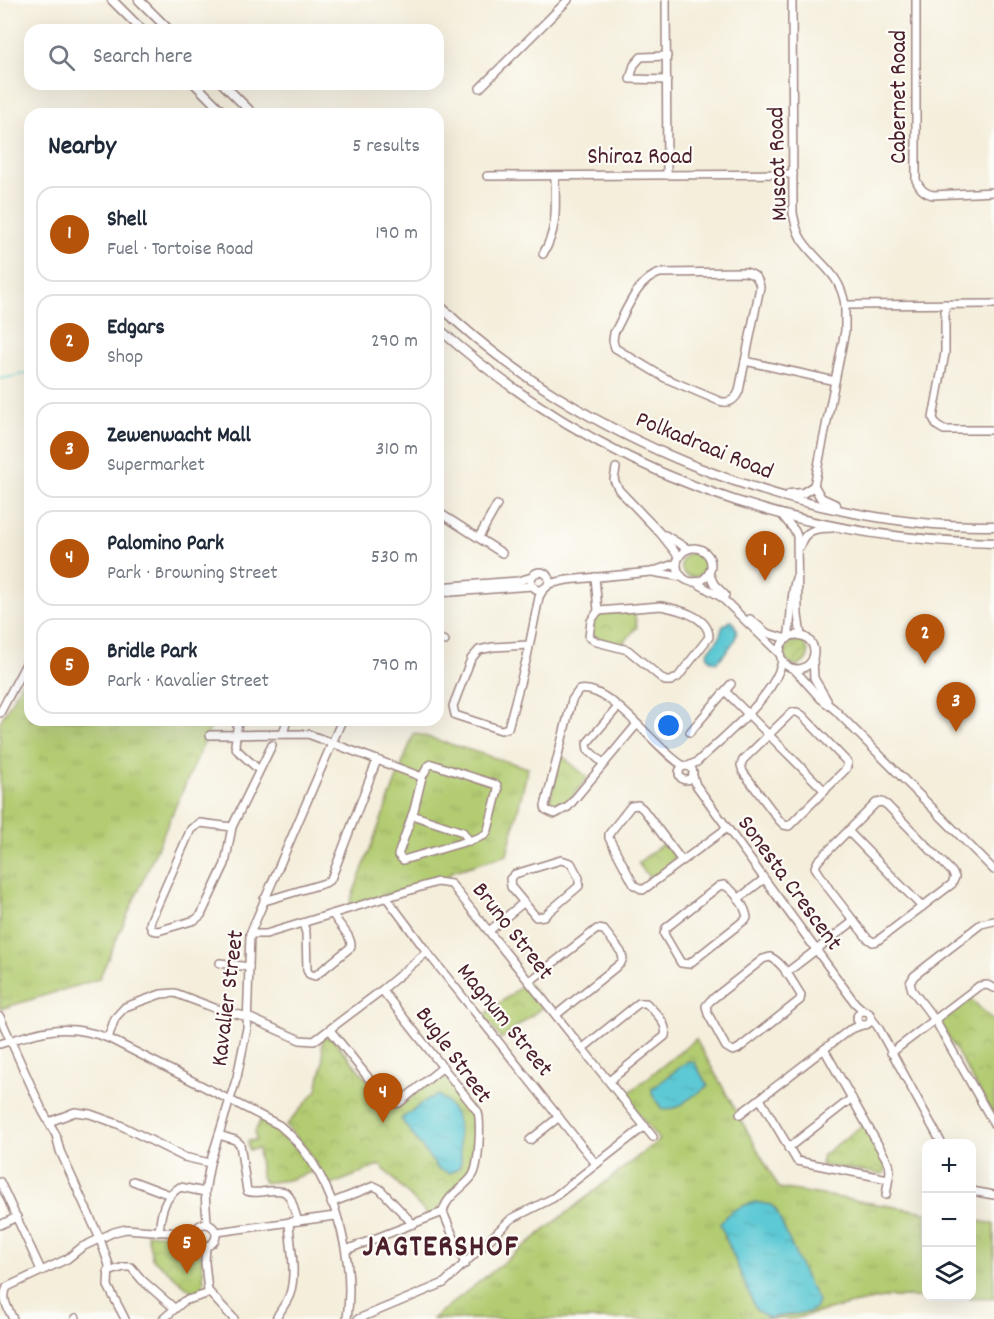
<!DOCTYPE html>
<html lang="en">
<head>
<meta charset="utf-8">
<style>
	:root { --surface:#fff; --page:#f2f2f3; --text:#1f2937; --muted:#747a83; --line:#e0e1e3; --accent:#b45309 }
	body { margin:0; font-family:Dekko,sans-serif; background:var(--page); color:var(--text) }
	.controls { position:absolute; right:18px; bottom:18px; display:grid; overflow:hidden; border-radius:12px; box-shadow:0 6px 24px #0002 }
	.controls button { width:54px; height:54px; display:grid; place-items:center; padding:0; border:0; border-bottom:2px solid var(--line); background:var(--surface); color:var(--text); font:30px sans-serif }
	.you { position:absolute; left:669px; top:726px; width:21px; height:21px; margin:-15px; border:4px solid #fff; border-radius:50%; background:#1a73e8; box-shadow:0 0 0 9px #1a73e833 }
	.badge { display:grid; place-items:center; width:39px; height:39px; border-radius:50%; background:var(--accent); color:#fff; font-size:20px; font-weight:700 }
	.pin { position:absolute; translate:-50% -50px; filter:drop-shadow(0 2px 3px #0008) }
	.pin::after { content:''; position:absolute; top:32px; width:21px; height:18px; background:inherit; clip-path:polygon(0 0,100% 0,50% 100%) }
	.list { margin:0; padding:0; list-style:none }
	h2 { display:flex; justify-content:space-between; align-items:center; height:78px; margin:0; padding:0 24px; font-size:26px }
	h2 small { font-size:20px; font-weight:400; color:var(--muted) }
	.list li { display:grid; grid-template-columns:39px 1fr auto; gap:18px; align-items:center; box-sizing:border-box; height:96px; margin:0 12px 12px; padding:0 12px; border:2px solid var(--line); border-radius:18px }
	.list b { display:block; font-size:22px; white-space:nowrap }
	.list p { margin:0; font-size:20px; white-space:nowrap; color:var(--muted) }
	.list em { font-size:20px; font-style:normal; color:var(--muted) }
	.icon { flex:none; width:33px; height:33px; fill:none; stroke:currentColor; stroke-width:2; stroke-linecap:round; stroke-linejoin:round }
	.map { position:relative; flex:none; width:994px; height:1319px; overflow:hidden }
	.search { position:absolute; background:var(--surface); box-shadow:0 6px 24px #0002; left:24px; top:24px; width:420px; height:66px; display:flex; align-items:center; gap:15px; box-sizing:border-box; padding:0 21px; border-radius:18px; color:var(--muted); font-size:22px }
	.panel { position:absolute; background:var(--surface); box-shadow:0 6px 24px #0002; left:24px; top:108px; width:420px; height:618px; border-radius:18px }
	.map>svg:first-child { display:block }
</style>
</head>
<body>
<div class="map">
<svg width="994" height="1319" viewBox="0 0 994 1319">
	<defs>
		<pattern id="grass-tufts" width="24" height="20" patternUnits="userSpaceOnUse" patternTransform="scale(1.5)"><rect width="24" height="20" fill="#b3cc72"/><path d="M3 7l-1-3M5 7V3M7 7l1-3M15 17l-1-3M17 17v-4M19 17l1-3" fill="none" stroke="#9baf63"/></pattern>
		<pattern id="park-crowns" width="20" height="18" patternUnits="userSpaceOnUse" patternTransform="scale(1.5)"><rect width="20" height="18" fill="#b3cc72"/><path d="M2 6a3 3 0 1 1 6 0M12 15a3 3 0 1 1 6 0" fill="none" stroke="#9baf63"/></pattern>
		<pattern id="garden-furrows" width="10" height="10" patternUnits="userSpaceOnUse" patternTransform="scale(1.5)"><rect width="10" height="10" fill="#b3cc72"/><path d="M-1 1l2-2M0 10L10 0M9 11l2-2" fill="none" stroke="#9baf63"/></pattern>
		<pattern id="water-ripples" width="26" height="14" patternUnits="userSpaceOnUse" patternTransform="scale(1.5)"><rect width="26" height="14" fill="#5dc9d4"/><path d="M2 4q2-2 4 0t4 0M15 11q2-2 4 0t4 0" fill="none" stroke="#52acb6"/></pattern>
	</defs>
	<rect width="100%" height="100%" fill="#fdfcf7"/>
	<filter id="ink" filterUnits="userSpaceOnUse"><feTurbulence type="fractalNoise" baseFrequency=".0167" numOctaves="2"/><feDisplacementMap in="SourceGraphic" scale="12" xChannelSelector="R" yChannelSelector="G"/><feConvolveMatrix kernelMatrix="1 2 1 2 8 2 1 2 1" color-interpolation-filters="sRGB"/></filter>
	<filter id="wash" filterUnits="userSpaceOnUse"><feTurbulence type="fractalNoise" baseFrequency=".008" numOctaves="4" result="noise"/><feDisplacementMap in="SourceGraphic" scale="24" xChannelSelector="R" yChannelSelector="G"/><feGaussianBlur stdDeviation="1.35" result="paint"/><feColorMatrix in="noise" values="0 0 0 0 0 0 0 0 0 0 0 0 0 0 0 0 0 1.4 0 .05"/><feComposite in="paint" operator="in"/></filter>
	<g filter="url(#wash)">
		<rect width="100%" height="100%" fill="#f4eedb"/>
		<g fill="url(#grass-tufts)" stroke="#7e764e" stroke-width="1.5">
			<circle cx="693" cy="565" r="12"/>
			<path d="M30 668V720H214L99 979 0 1009V722Z"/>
			<path d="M414 733 528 768 507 855 451 872 446 879H438L351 906 350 902Z"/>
			<path d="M696 1039 779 1188 926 1212V1296H972V1220L994 1224V1298L890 1297 852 1304 793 1319H432L659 1140 625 1096Z"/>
		</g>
		<g fill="url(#park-crowns)" stroke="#7e764e" stroke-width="1.5">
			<path d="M634 611 637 627 622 645 592 636 594 619 598 614Z"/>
			<path d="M561 755 588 778 566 804 555 810 551 808 549 803Z"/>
			<path d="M664 843 674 855V862L652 881 638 863Z"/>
			<path d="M527 982 545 1005 501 1039 483 1016Z"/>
			<path d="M969 997 994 1022V1116L941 1025 944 1017Z"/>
			<path d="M326 1037 333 1039 390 1107 400 1106 438 1075 443 1074 476 1114 472 1172 443 1203 439 1210 428 1215 380 1165 329 1186 308 1150 286 1126 317 1090 323 1062 322 1039Z"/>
			<path d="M261 1119C285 1132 299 1149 314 1171L288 1180 264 1183 261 1176 258 1149 249 1150 248 1141 256 1140 255 1132Z"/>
			<path d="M864 1124 887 1165 885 1172 882 1174 821 1165 823 1155Z"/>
			<path d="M147 1233C176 1236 202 1232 203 1268 203 1276 205 1285 203 1292L195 1294 152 1258Z"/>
		</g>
		<circle fill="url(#garden-furrows)" stroke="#7e764e" stroke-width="1.5" cx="796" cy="653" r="12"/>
		<g fill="url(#water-ripples)" stroke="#547480" stroke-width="1.5">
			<path d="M730 621H732C745 636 727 650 717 662 711 662 708 659 707 653L719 638 723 626Z"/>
			<path d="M688 1061 694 1062 708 1086 677 1107 666 1110 662 1109 652 1094V1089Z"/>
			<path d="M439 1095C446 1100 456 1113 458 1122 459 1128 458 1135 459 1141 460 1154 467 1167 450 1173L438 1169 401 1119 428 1099Z"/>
			<path d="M755 1202 771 1205 776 1210 806 1279 818 1300 816 1307 809 1312 769 1318 756 1310 720 1224C726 1211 742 1206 755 1202Z"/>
		</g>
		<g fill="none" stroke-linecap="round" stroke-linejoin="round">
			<path stroke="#5dc9d4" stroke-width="1.5" d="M0 379 30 373"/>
		</g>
	</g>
	<g filter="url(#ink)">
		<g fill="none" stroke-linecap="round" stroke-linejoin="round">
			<g stroke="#9f8683" stroke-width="10">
				<g id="minor">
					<path d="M666 0 667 175"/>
					<path d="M792 0 793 213C795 222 796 231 802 240 818 264 840 272 845 305L994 304"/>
					<path d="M916 0V180C920 189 924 193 933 195L994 192"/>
					<path d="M667 80 630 79 634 65 641 57 667 56"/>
					<path d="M480 88 568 0"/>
					<path d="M487 176 793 174"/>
					<path d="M543 254C559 227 555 205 555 176"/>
					<path d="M745 272C754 274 759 278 760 287L739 391C735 401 728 404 719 401L665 378 615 348 613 341 614 333C626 312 636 280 660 273Z"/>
					<path d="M945 304V353L933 418 937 426 944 430H994"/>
					<path d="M745 361 835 381"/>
					<path d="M616 468 614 480 619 490 660 533 679 557"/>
					<path d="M814 486 845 331V305"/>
					<path d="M438 512 502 553"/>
					<path d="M781 514 795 531 797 536 798 615 801 636"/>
					<path d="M665 535 688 549"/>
					<path d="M479 537 497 505"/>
					<path d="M800 546C805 529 817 528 833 528"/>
					<circle cx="694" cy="565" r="17"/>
					<path d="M652 572 682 577"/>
					<circle cx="540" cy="581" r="9"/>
					<path d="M709 573 714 584 725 595"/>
					<path d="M595 577 598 611 591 621 589 637 597 642 628 650 665 681H671L678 677 709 637C709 616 677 609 661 606L598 611"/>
					<path d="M695 582 721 597 780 654"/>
					<path d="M548 584 567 580 651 572 677 563"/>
					<path d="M438 587 518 581 532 577"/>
					<path d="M438 593 533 586"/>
					<path d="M750 619 767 633 787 639"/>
					<circle cx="797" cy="652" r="17"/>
					<path d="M438 638 445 641"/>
					<path d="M788 638C792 618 790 597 796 578"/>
					<path d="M529 645 493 647 479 650 471 659 453 706 455 715 501 730 508 728 527 657 539 597 544 588"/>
					<path d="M813 658 814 678 827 700"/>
					<path d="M794 669 820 698 834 709 994 870"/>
					<path d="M725 691 825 791"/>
					<path d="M792 712H797L802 715 848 763 846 769 789 826 784 825 779 820 743 772 741 765 743 760Z"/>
					<path d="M0 713 30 656"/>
					<path d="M238 720 235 745 237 750 259 770"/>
					<path d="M637 724 568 807 555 814 546 810 545 806 572 700 579 690C611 683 656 751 684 766"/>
					<path d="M690 732 731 684"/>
					<path d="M283 734 287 720"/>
					<path d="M210 735 308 734 422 777"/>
					<path d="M432 764 497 785 498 790 488 830 485 835 478 838 403 860 398 855 414 810 422 777 428 766Z"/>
					<path d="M604 764 588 750 587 743 618 707"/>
					<circle cx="686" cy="773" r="7"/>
					<path d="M688 766 697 762C723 737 775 697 782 661"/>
					<path d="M693 776 696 785 855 1003 864 1011"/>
					<path d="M882 802 887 805 952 872 955 877 952 884 877 941 873 942 867 938 829 889 815 867 818 861 876 803Z"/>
					<path d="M412 815 463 832 469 841"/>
					<path d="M232 827 225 864 201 915 195 920 158 931 152 930 150 925 151 920 191 829 200 823 232 827 272 745"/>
					<path d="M848 831 922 907"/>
					<path d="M561 860 571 863 579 878V886L544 916 536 917 511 887 510 879 515 874Z"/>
					<path d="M682 861 643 809 638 805 631 806 609 834V838L634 885 643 890 727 828"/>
					<path d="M724 885C734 890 746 907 747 918L689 964 681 963 664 934 666 928 719 886Z"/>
					<path d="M386 897 427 952 596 1164"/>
					<path d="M264 899 268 900 325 883 331 879 377 760"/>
					<path d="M738 899 764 879"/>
					<path d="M994 921 981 924 914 976 910 983 912 990 935 1020 994 1124"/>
					<path d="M303 923 306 933 307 970 309 974 315 976 351 947C352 935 338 925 333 914"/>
					<path d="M489 931 523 903"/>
					<path d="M250 934H266L437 882 451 884 653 1137"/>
					<path d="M770 957C783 962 793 983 801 995L800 1000 738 1049 733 1051 726 1047 708 1014 706 1006 710 1001 763 959Z"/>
					<path d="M220 963 249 967"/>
					<path d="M786 973 854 921"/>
					<path d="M530 981 597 929 604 930 621 952 623 958 621 963 556 1015"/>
					<circle cx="864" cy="1018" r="7"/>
					<path d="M0 1017 42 1110 56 1135 60 1151 100 1239 109 1265 108 1286 125 1319"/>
					<path d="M871 1018 878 1027 942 1144"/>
					<path d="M330 1030 383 1096 391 1104 399 1103 443 1067"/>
					<path d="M108 1038 115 1018 125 1007 161 994 175 993 217 1009 248 1017 300 1040 314 1041 382 990 427 952"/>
					<path d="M0 1044C42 1031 65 1022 108 1038L279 1125C332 1168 356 1253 347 1319"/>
					<path d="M583 1048 639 1003H646C655 1012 668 1023 665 1036L609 1081"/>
					<path d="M824 1049 889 1164 890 1171 886 1195"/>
					<path d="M891 1053 979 986 987 985 994 988"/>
					<path d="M760 1099 797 1161 888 1179"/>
					<path d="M740 1114 849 1030 862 1025"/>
					<path d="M49 1122 75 1112 90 1114 118 1124 184 1157 210 1163"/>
					<path d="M219 1135 235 1140 240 1144 247 1191C252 1193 255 1192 261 1192 293 1187 288 1194 298 1221"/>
					<path d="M530 1140 559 1117"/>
					<path d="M788 1148 852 1098"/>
					<path d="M133 1181 170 1195"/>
					<path d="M0 1182 41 1270"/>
					<path d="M972 1191 994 1195"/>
					<path d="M331 1203 374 1186 380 1189 413 1224"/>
					<path d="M443 1212 465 1264"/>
					<path d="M207 1223 205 1192 210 1163 237 1077 247 1028 250 934 342 720"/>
					<circle cx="205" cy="1235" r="11"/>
					<path d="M0 1225 17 1217"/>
					<path d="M159 1232C161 1213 163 1198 180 1187L205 1192"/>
					<path d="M217 1232 335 1216"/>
					<path d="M206 1246 205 1262 208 1291 234 1319"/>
					<path d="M346 1250 443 1212C446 1195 465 1188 473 1175 479 1165 481 1123 478 1112L382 990"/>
					<path d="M108 1272 124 1267H131L142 1280 174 1308"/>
					<path d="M13 1319C8 1308 1 1299 7 1287L67 1259 82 1247 114 1232 126 1229 194 1234"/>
					<path d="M75 1319 76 1318"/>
					<path d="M163 1319 184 1301 210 1293"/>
					<path d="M276 1319C280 1310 287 1303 290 1294 297 1270 290 1246 289 1222"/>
					<path d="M358 1319 444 1283 511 1219 553 1198 645 1126"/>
				</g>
			</g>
			<g stroke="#9f8683" stroke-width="11">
				<g id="major">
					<path d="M112 0 142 30"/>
					<path d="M139 0 169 30"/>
					<path d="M195 84 225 114"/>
					<path d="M223 84 253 114"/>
					<path d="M438 304C575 438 802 529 994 526"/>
					<path d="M438 328C597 469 782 539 994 543"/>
					<path d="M790 494 803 493 814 486 821 498 836 505"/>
				</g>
			</g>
			<use href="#minor" stroke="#fff" stroke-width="7"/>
			<use href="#major" stroke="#fff" stroke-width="8"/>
		</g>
	</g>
	<g text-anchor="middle" stroke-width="4.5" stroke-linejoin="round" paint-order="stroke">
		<g font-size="24" fill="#4a1f2b" stroke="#fdfcf7">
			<text transform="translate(897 97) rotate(-90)" y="8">Cabernet Road</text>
			<text x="640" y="163">Shiraz Road</text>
			<text transform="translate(776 164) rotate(-92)" y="8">Muscat Road</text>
			<text transform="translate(705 444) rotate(22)" y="8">Polkadraai Road</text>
			<text transform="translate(791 882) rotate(54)" y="8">Sonesta Crescent</text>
			<text transform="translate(514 930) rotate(52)" y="8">Bruno Street</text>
			<text transform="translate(226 998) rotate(-83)" y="8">Kavalier Street</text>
			<text transform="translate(506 1019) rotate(51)" y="8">Magnum Street</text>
			<text transform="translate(455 1054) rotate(54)" y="8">Bugle Street</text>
		</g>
		<g font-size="30" font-weight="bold" letter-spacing="1.5" fill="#4a1f2b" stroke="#fdfcf7">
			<text x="441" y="1255">JAGTERSHOF</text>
		</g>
	</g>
</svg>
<div class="controls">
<button>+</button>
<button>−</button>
<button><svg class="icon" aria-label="layers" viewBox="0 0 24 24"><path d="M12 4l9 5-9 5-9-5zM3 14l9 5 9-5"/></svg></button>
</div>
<div class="you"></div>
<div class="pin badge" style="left:765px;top:581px">1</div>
<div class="pin badge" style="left:925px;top:664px">2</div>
<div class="pin badge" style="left:956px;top:732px">3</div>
<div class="pin badge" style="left:383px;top:1123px">4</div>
<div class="pin badge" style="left:187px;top:1274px">5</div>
<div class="search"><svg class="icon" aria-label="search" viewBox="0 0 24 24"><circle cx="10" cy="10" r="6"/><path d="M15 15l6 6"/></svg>Search here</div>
<section class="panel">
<h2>Nearby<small>5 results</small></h2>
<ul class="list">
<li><span class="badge">1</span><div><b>Shell</b><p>Fuel · Tortoise Road</p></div><em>190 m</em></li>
<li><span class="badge">2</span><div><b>Edgars</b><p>Shop</p></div><em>290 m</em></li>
<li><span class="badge">3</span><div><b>Zewenwacht Mall</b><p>Supermarket</p></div><em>310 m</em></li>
<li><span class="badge">4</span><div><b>Palomino Park</b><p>Park · Browning Street</p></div><em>530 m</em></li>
<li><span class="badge">5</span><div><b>Bridle Park</b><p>Park · Kavalier Street</p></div><em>790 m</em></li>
</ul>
</section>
</div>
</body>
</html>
